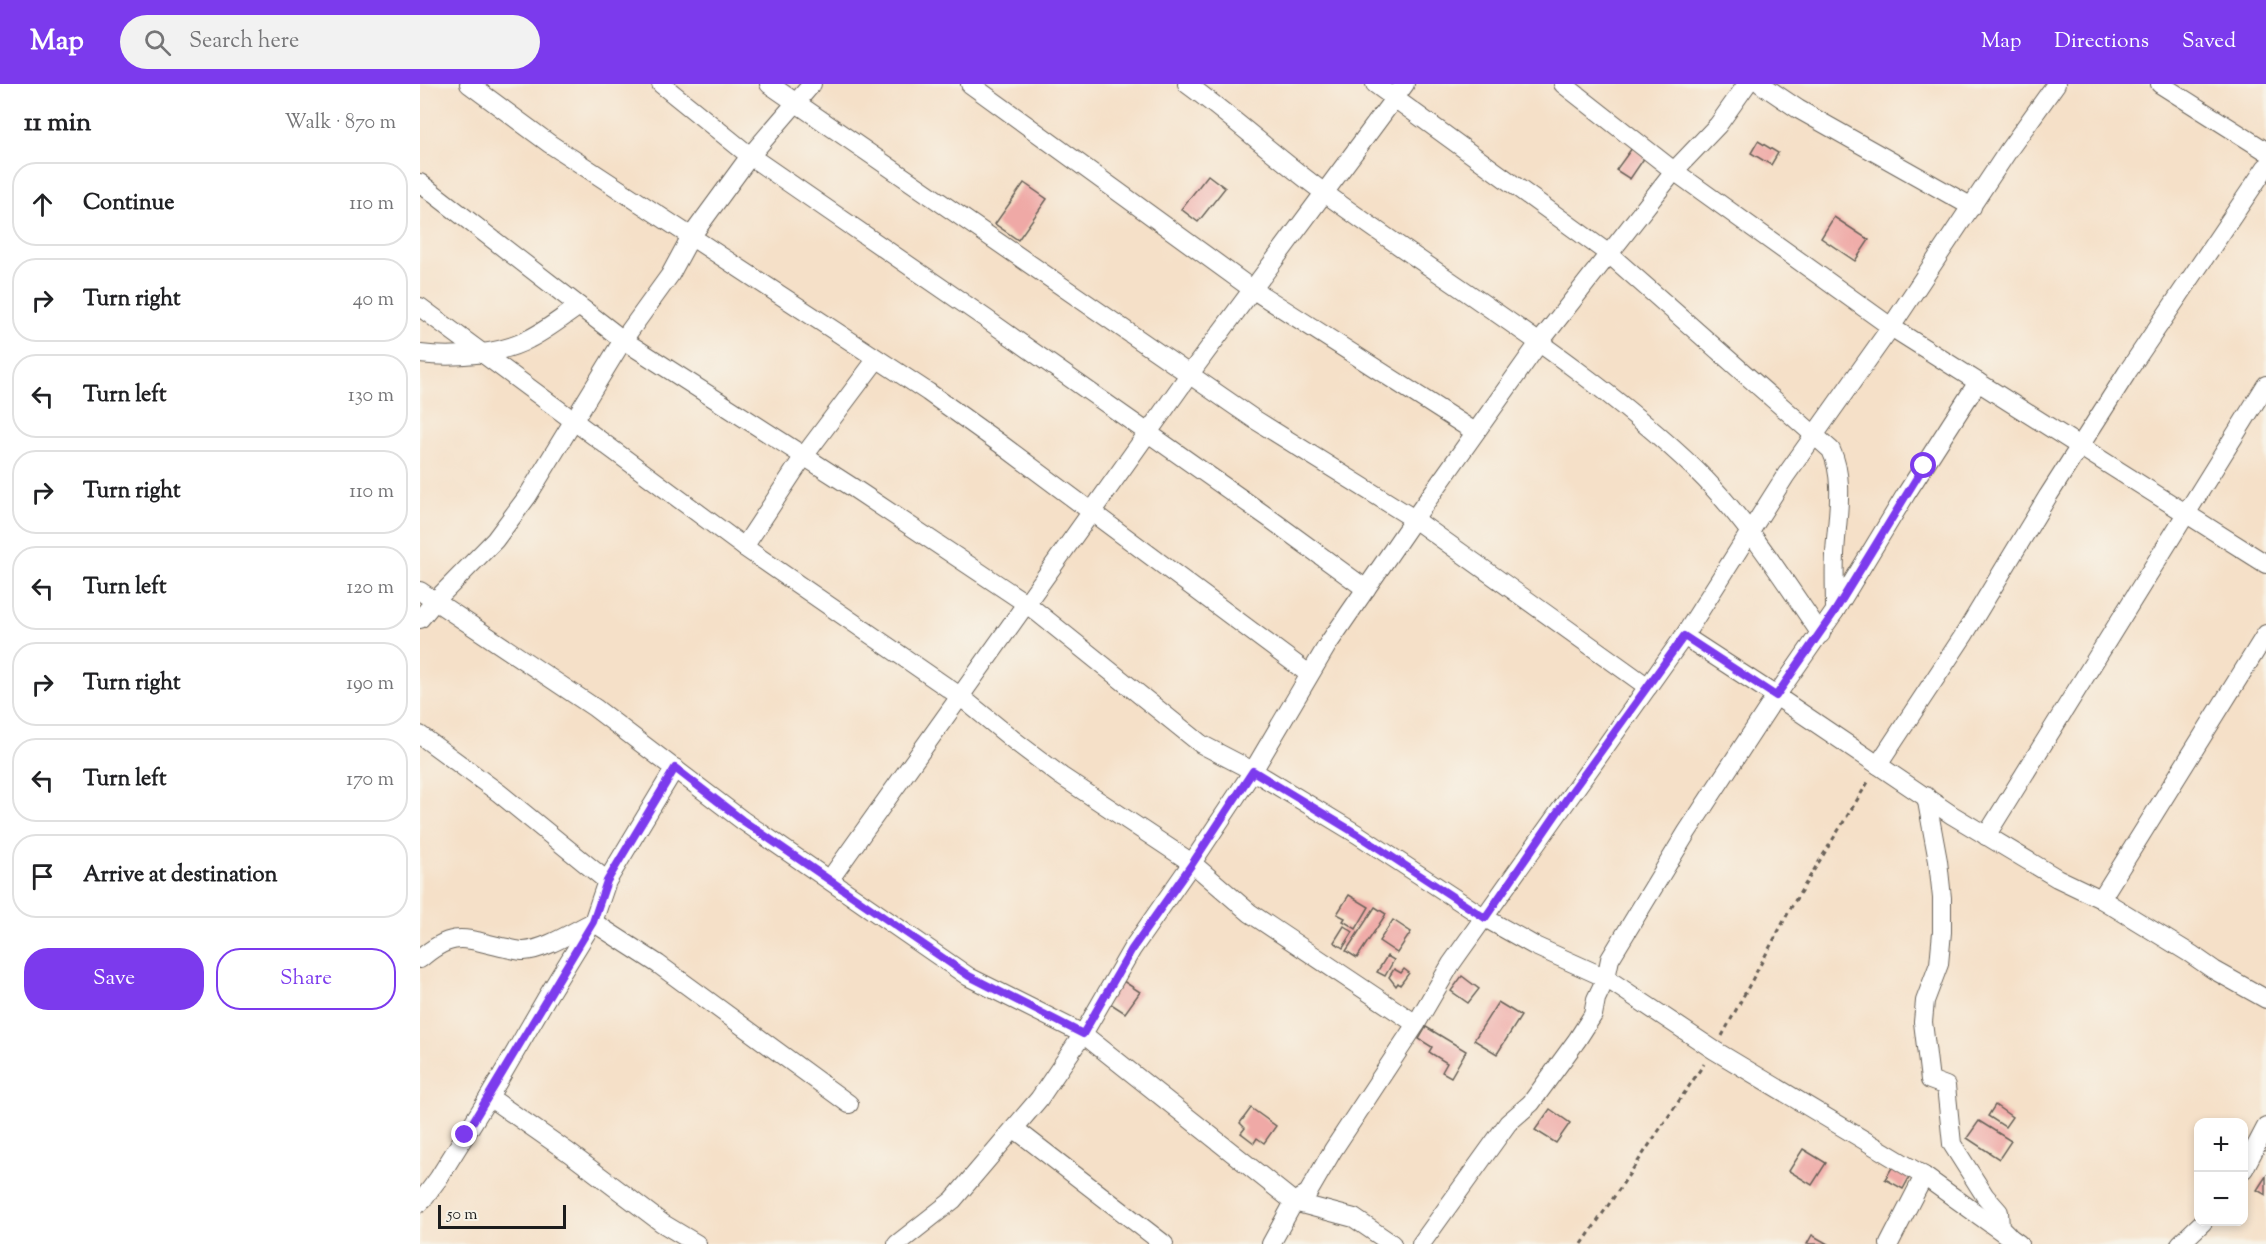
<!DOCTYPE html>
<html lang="en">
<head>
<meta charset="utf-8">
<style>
	:root { --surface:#fff; --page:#f2f2f2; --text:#202124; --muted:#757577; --line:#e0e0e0; --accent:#7c3aed }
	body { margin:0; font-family:"Sorts Mill Goudy",serif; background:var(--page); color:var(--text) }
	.controls { position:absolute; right:18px; bottom:18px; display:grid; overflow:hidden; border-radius:12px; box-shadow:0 3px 9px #0003 }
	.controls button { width:54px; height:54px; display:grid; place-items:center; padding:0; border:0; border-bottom:2px solid var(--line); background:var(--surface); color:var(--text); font:30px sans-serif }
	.scale { position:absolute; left:18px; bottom:15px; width:128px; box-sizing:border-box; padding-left:6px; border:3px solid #1c1c1c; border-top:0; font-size:16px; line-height:21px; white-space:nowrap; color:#1c1c1c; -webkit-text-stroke:4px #f7f3e8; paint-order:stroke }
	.stop { position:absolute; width:18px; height:18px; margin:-14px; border:4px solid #7c3aed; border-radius:50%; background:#fff }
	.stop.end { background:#7c3aed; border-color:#fff; box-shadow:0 2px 6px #0008 }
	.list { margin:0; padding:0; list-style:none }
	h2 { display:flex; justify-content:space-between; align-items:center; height:78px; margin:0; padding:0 24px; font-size:26px }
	h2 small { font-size:20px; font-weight:400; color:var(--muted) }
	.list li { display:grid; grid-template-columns:39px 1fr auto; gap:18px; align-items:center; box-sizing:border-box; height:84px; margin:0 12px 12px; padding:0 12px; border:2px solid var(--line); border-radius:24px }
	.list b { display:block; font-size:22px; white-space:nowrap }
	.list em { font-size:20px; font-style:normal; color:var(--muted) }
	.actions { display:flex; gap:12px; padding:18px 24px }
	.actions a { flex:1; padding:14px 0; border:2px solid var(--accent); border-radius:24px; text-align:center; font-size:21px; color:var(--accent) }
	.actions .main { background:var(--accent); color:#fff }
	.icon { flex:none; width:33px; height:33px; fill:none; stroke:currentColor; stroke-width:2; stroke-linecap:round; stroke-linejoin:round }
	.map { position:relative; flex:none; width:1846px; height:1160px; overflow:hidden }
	header { display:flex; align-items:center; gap:36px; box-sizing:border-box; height:84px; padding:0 30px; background:var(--accent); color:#fff }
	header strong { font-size:28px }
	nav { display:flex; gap:33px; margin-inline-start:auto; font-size:21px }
	.search { width:420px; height:54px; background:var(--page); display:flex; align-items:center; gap:15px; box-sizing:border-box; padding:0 21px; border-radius:33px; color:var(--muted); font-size:22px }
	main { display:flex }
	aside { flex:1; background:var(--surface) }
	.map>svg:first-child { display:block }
</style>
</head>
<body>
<header>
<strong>Map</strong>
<div class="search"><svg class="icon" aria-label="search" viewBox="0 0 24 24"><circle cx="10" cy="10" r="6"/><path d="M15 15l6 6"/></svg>Search here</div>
<nav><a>Map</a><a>Directions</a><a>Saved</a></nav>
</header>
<main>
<aside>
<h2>11 min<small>Walk · 870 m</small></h2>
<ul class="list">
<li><svg class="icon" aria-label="ahead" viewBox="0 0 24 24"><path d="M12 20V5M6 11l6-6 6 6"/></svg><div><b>Continue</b></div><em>110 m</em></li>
<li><svg class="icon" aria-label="right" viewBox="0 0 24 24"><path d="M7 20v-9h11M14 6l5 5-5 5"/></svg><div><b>Turn right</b></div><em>40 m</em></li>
<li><svg class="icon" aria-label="left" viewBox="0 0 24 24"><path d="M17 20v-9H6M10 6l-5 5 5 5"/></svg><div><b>Turn left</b></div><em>130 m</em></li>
<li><svg class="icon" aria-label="right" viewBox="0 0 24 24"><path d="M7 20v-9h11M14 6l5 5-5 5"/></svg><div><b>Turn right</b></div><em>110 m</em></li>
<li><svg class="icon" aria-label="left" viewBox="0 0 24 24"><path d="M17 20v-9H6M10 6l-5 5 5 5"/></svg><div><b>Turn left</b></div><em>120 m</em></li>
<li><svg class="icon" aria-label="right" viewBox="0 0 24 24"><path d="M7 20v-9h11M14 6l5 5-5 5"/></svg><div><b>Turn right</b></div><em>190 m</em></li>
<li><svg class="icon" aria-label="left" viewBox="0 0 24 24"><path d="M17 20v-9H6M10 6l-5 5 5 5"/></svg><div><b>Turn left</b></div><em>170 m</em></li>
<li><svg class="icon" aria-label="arrive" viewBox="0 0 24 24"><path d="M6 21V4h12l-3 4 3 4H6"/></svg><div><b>Arrive at destination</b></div></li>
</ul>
<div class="actions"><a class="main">Save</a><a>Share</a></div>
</aside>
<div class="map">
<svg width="1846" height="1160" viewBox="0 0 1846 1160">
	<rect width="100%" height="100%" fill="#f7f3e8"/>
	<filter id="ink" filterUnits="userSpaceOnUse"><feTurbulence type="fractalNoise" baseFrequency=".0167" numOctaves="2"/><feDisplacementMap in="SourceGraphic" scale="12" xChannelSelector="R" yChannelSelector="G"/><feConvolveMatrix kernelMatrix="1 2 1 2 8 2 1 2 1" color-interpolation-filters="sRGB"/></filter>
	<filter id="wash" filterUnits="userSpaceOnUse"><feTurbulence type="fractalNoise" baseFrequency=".008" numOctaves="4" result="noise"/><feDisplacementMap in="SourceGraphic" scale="24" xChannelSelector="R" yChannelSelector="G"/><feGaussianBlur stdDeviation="1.35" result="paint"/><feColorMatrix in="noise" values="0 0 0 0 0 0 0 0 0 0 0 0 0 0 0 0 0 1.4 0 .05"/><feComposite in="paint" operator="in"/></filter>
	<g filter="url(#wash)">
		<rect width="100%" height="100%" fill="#f5e0c8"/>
		<g id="blocks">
			<g fill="#efa9a6">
				<path d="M1338 57 1358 69 1351 81 1331 69Z"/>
				<path d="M1212 64 1225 73 1210 95 1196 86Z"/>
				<path d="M788 91 805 104 778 138 761 125Z"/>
				<path d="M604 99 627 115 598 156 575 140Z"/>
				<path d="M1414 133 1449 156 1435 177 1401 154Z"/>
				<path d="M929 811 949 823 936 845 923 837 925 834 917 830Z"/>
				<path d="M955 823 966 830 937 874 926 867Z"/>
				<path d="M973 836 991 848 977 869 959 857Z"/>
				<path d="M924 842 933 848 923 864 914 858Z"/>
				<path d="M967 872 974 876 965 892 957 888Z"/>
				<path d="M974 885 981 889 984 885 989 889 980 901 978 899 976 902 969 893Z"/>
				<path d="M1042 892 1059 905 1048 919 1031 907Z"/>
				<path d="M697 893 720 908 705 929 682 914Z"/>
				<path d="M1078 918 1101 932 1077 970 1054 956Z"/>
				<path d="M1006 943 1046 967 1031 993 1022 988 1027 979 1009 968 1012 963 999 955Z"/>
				<path d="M1575 1021 1592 1033 1585 1043 1568 1032Z"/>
				<path d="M831 1024 856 1042 844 1059 837 1054 834 1059 821 1049 825 1044 820 1039Z"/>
				<path d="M1130 1025 1150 1039 1136 1059 1115 1046Z"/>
				<path d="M1559 1037 1591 1057 1579 1075 1547 1054Z"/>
				<path d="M1383 1065 1406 1079 1392 1101 1369 1087Z"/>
				<path d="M1473 1082 1490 1092 1483 1105 1465 1095Z"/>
				<path d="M1846 1092V1111L1837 1106Z"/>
				<path d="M1392 1151 1408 1160H1387Z"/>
			</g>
		</g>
	</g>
	<g filter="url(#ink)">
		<use href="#blocks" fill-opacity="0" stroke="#686158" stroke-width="1.5"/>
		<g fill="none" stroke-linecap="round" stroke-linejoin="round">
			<g stroke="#686158" stroke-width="20">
				<g id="minor">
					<path d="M49 0 130 60 508 308 582 361 889 590"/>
					<path d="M241 0 330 72 565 234 849 434 946 505"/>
					<path d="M349 0 834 335 994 435 1228 603"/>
					<path d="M550 0 832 205 1055 348"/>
					<path d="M767 0C815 35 858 75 906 110 1030 201 1166 280 1277 387 1325 434 1363 495 1401 550"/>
					<path d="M955 0 1189 170 1411 366C1426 397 1416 438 1415 471 1414 490 1415 509 1415 527"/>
					<path d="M1143 0 1254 87 1471 243 1846 480"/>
					<path d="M1341 0 1378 25 1552 123"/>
					<path d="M1740 0 1846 67"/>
					<path d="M0 99 203 256 432 403 607 520 781 660 833 687 937 750 1065 834 1115 862 1186 894 1294 966 1504 1092 1599 1160"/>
					<path d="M0 223 324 463 541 613 596 658 641 692 772 779 830 829 996 940"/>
					<path d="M0 270C32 274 80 271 109 255 127 246 143 233 159 222"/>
					<path d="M324 463 384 372 456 276"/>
					<path d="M0 507 175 624 322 736 549 893 663 950 874 1118 934 1134 972 1160"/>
					<path d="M0 535 15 517 75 456 107 413 203 256 250 191 270 154 330 72 392 0"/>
					<path d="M1264 552 1356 612 1532 731 1637 794 1681 815 1771 870 1794 886 1846 915"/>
					<path d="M0 651 79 709 187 797"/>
					<path d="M1458 681 1544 551 1628 412 1708 287 1846 83"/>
					<path d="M1506 712 1518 777 1522 814V848L1519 880 1505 917 1503 938 1510 996 1526 1002 1532 1060 1565 1112 1579 1128 1580 1143 1588 1151"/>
					<path d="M1566 752 1846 301"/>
					<path d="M410 795 769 291 985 0"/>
					<path d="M1681 815 1846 550"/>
					<path d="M0 875C32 847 43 854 81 863 89 864 97 867 104 867 125 866 154 847 173 838L238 880 429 1020"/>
					<path d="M69 1013 148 1068 242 1139 277 1160"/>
					<path d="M595 1045 744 1160"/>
					<path d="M1824 1085 1846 1043"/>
					<path d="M0 1119 18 1095 69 1013 127 913 173 838 187 797 255 684"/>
					<path d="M477 1160 533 1116 619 1015 663 950 712 865 772 779 833 687 908 560 994 435 1119 259 1254 87 1298 41 1327 0"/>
					<path d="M851 1160 874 1118 888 1109 913 1066 996 940 1031 880 1264 552 1366 391 1471 243 1588 67 1636 0"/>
					<path d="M1001 1160 1088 1039 1111 1019 1157 956 1173 931 1176 915 1186 894 1190 875 1267 748 1356 612 1415 527 1486 410 1558 298"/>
					<path d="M1469 1160 1504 1092"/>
					<path d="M1760 1160 1783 1138"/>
				</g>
			</g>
			<g stroke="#686158" stroke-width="3" stroke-dasharray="4.5 4.5" stroke-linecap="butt">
				<path d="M1302 952 1373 820 1450 695"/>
				<path d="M1162 1160 1284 980"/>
			</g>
			<use href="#minor" stroke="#fff" stroke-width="18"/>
		</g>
	</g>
	<g fill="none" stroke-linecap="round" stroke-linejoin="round" filter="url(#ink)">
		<path stroke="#7c3aed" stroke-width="8" d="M45 1051 173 838 187 797 255 684 322 736 549 892 663 950 712 865 772 780 833 687 937 750 1065 834 1150 710 1264 552 1356 612 1415 527 1504 382"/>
	</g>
</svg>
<div class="controls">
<button>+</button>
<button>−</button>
</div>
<div class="scale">50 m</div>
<div class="stop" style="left:1504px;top:382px"></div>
<div class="stop end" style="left:45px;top:1051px"></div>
</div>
</main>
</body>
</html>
